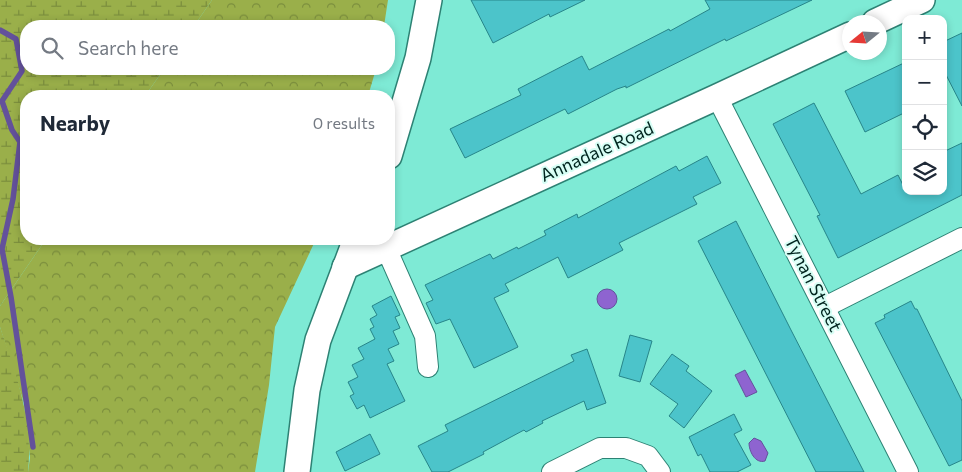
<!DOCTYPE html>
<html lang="en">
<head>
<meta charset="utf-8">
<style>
	:root { --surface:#fff; --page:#f2f2f3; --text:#1f2937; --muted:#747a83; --line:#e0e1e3 }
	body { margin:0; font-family:Commissioner,sans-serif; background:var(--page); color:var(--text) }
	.controls { position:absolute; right:15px; top:15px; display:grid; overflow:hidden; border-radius:10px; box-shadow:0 2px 8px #0003 }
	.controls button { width:45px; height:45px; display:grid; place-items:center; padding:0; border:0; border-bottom:1px solid var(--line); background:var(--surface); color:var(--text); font:25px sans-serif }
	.compass { position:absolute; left:842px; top:15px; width:45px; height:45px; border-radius:50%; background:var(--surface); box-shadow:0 2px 8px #0003; rotate:252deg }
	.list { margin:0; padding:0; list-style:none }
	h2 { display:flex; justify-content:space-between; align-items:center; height:65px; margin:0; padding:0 20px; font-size:21px }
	h2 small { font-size:16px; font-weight:400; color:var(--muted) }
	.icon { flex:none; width:28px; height:28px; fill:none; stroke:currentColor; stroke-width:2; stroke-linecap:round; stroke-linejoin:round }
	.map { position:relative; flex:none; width:962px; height:472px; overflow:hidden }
	.search { position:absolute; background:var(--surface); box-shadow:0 2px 8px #0003; left:20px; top:20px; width:375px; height:55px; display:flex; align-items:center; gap:12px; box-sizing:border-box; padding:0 18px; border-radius:20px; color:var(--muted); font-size:19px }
	.panel { position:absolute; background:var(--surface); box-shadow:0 2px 8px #0003; left:20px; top:90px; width:375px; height:155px; border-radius:20px }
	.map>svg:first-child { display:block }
</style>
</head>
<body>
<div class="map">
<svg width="962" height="472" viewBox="0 0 962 472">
	<defs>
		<pattern id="forest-crowns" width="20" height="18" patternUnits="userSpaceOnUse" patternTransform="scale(1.25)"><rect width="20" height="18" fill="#9aaf4a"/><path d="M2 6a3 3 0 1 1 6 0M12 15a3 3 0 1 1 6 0" fill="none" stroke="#7b8e3d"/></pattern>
		<pattern id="wetland-marsh" width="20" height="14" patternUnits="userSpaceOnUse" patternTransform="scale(1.25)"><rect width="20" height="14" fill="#9aaf4a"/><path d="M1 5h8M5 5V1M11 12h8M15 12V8" fill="none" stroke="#7b8e3d"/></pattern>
	</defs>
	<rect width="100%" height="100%" fill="#7eead5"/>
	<g fill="url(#forest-crowns)">
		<path d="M212 0H388L384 26H194Z"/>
		<path d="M164 69H376L368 96H145Z"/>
		<path d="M46 239H316L275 327 269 385 255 472H28L30 458 24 403 0 327V306Z"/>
	</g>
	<g fill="url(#wetland-marsh)">
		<path d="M0 0H212L194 26H26V69H164L145 96H26V239H46L0 306Z"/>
		<path d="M0 327C16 373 34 423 28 472H0Z"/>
	</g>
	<g fill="#8e64d0" stroke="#63519b">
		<circle cx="607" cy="299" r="10"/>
		<path d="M745 370 757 392 746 397 735 375Z"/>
		<path d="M754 438 761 441 768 453 765 461C755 464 749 451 749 443Z"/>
	</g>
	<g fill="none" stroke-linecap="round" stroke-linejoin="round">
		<path stroke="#63519b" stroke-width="5.5" d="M0 30 16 39 22 71 2 101 12 130 20 142 13 199 2 249 11 297 33 447"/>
	</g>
	<g fill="#4cc4ca" stroke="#278589">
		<path d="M471 0H585L550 17 549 14 493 43Z"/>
		<path d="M705 0H812L726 41 725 39 626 88V86L617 89 568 114 565 109 465 158 450 129 521 95 518 89 582 56 589 70 669 29 670 31 710 9Z"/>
		<path d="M962 33V106L943 69V42Z"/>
		<path d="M906 62V112L865 132 845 91Z"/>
		<path d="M814 103 861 194 898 175 906 191H943V152L962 143V195L838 258 817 216 820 215 773 124Z"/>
		<path d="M707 156 721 183 693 197 697 204 619 243 623 250 568 278 558 257 505 284 509 291 494 298 518 347 474 368 450 319 436 324 426 303 433 300 425 285 490 254 493 259 517 247 518 249 546 235 544 231 577 214 578 218 676 166 679 171Z"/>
		<path d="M736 221 791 330 864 472H816L724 292 698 241Z"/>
		<path d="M391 296 400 315 395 317 400 328 393 331 399 344 388 349 394 361 387 364 405 401 370 418 364 405 357 409 350 396 354 394 348 382 358 377 352 365 364 359 358 348 375 339 370 329 374 327 370 319 377 315 372 306Z"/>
		<path d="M911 301 915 309H917L962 401V460L949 466 875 323 885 318 884 315Z"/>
		<path d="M630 335 652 341 640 382 619 376Z"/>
		<path d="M587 349 606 403 587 410 584 401 542 421 543 423 526 432 524 430 483 452 484 454 448 472H432L418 446 448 431 445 425 574 361 571 355Z"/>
		<path d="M672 354 689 366 686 371 712 391 684 428 669 416 678 404 650 384Z"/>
		<path d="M734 414 742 430 734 434 751 465 737 472H710L701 454 698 456 689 437Z"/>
		<path d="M370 434 380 454 345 471 336 452Z"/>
	</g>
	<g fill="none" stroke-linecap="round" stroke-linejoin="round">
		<g stroke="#2d8274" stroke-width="22">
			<g id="minor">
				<path d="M717 97 908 472"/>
				<path d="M386 248 425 336 428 367"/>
				<path d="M825 307 962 238"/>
				<path d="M552 472 600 448H626L648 456 660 472"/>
			</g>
		</g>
		<g stroke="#2d8274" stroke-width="28">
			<g id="tertiary">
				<path d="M875 22 922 0"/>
				<path d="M389 156 418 58 429 0"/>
				<path d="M345 267 717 97 850 35"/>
				<path d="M297 472 307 390 318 340 356 239"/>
			</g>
		</g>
		<use href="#minor" stroke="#fff" stroke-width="20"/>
		<use href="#tertiary" stroke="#fff" stroke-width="25"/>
	</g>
	<g text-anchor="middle" stroke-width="4" stroke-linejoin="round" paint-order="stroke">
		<g font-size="18" fill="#00241e" stroke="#d7fef5">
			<text transform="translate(597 152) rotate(-24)" y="6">Annadale Road</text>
			<text transform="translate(813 284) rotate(63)" y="6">Tynan Street</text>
		</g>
	</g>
</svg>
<div class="controls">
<button>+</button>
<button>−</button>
<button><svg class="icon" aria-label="locate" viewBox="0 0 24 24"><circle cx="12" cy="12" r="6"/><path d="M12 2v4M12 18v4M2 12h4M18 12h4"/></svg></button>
<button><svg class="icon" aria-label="layers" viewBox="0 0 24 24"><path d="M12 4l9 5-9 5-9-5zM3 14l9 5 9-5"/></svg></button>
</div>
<svg class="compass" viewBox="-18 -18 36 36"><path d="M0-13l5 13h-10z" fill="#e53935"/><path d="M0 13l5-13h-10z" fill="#747a83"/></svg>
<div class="search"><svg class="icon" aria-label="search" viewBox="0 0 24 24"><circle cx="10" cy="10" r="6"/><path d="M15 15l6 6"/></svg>Search here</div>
<section class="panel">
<h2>Nearby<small>0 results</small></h2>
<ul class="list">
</ul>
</section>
</div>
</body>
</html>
